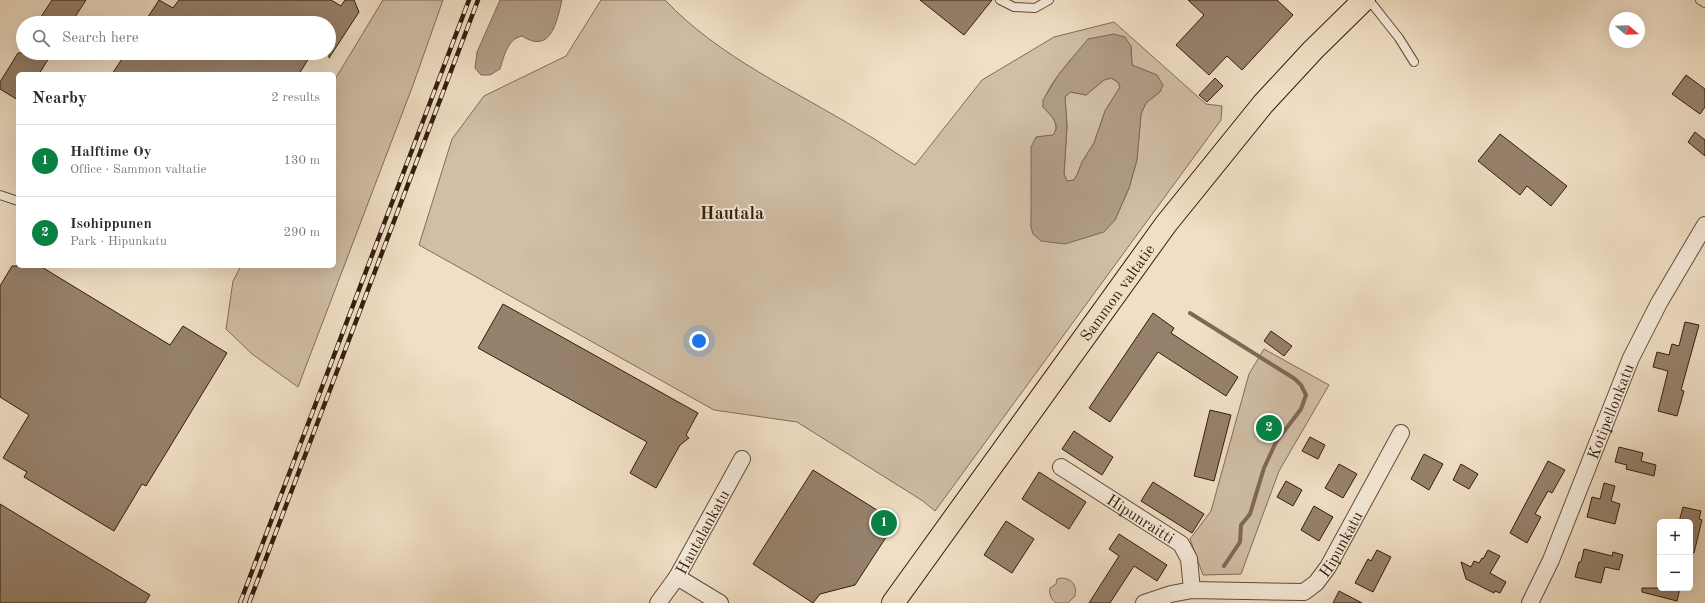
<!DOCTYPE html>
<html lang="en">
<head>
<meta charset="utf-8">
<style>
	:root { --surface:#fff; --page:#f7f7f7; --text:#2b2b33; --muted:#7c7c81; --line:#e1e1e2; --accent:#0b8043 }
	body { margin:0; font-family:"Old Standard TT",serif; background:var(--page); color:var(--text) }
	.controls { position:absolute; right:12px; bottom:12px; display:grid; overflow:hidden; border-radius:6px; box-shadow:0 4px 16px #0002 }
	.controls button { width:36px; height:36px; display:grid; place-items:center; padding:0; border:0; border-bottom:1px solid var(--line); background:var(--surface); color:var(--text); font:20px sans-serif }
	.compass { position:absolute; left:1609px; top:12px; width:36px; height:36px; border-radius:50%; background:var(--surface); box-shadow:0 4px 16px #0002; rotate:109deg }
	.you { position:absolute; left:699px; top:341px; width:14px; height:14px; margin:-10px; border:3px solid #fff; border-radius:50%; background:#1a73e8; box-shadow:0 0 0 6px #1a73e833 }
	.badge { display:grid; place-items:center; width:26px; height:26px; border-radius:50%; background:var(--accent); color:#fff; font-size:13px; font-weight:700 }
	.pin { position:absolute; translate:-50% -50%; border:2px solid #fff; box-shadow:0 1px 4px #0006 }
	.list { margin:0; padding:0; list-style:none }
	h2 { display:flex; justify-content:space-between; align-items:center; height:52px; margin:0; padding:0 16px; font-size:17px }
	h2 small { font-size:13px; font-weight:400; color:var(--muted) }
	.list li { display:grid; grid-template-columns:26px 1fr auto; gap:12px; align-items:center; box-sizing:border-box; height:72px; padding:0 16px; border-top:1px solid var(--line) }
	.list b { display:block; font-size:15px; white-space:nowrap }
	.list p { margin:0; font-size:13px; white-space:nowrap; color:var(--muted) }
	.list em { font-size:13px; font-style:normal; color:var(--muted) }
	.icon { flex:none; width:22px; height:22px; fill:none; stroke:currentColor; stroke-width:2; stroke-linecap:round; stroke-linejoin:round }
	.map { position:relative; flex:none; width:1705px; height:603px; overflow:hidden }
	.search { position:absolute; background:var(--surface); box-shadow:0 4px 16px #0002; left:16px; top:16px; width:320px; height:44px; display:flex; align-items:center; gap:10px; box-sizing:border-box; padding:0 14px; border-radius:22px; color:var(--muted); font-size:15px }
	.panel { position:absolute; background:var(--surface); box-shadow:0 4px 16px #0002; left:16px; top:72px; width:320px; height:196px; border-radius:6px }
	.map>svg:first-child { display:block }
</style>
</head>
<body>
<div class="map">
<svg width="1705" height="603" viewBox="0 0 1705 603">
	<rect width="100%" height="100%" fill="#f0dfc5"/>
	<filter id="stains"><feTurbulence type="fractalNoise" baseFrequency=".005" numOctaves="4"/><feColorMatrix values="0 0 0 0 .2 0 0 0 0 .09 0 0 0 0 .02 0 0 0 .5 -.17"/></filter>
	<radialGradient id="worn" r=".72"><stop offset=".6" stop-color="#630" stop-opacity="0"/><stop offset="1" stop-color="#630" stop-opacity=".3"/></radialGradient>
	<g fill="#d0bea6" stroke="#826c59" fill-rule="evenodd">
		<path d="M383 0H443L413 85 298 387 252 354 226 329 233 281 241 266H334V81Z"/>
		<path d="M601 0H665C720 58 794 90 861 131 880 142 897 154 915 165L982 80 1054 37 1114 22 1206 104 1222 106 1221 120 935 511 923 501 797 422 714 410 419 245 452 139 484 96 566 56ZM1088 40 1131 46 1132 65 1157 75 1160 92 1146 103 1141 114 1137 160 1129 188 1115 220 1031 226 1036 137 1054 135C1059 122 1052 116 1043 107 1043 88 1075 55 1088 40Z"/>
		<path d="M1111 78 1118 82 1120 87 1105 111 1094 143 1082 162 1077 175 1074 180 1067 181 1064 174 1067 126 1065 97 1070 92 1086 95 1104 80Z"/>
		<path d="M1264 349 1329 385 1279 471 1241 574 1203 575 1190 539 1211 511 1249 374Z"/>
		<path d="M1062 578C1073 579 1077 586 1075 596L1068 603H1056C1051 599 1049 595 1050 588L1056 584 1057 579Z"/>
	</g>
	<g fill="#b09c86" stroke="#7e6855" fill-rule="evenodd">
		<path d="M500 0H562C557 21 551 55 522 36 507 39 504 57 500 69L490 75H481L475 68 477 52Z"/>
		<path d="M1114 34 1125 37 1131 46 1132 65 1157 75 1163 85 1160 92 1146 103 1141 114 1137 160 1129 188 1115 220 1104 232 1065 244 1041 241 1033 234 1031 227V147L1036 137 1053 135 1057 128 1054 119 1043 107V100L1059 74 1088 39ZM1111 78 1118 82 1120 87 1105 111 1094 143 1082 162 1077 175 1074 180 1067 181 1064 174 1067 126 1065 97 1071 92 1086 95 1104 80Z"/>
	</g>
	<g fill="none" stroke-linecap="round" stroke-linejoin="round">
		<path stroke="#7e6855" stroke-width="4" d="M1190 313 1295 379 1301 385 1306 395 1301 409 1276 442 1264 468 1250 514 1241 525 1240 542 1224 566"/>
	</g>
	<g fill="#96816c" stroke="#341b0c">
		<path d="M52 0H86L71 23H37Z"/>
		<path d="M159 0 173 8 179 0H331L341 6 345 0H354L359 12 329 58V23H144Z"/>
		<path d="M920 0H992L964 35Z"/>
		<path d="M1188 0H1277L1293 15 1242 70 1227 56 1209 75 1176 45 1204 15Z"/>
		<path d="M18 53H52L39 74H18V100L0 89V82Z"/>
		<path d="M126 53H312L299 74H112Z"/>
		<path d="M1686 75 1705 89V107L1700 114 1672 94Z"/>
		<path d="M1215 78 1223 86 1207 102 1199 95Z"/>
		<path d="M1695 132 1705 140V156L1688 142Z"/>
		<path d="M1500 134 1567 186 1551 206 1527 186 1520 195 1478 161Z"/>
		<path d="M12 266H40L170 345 183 326 227 353 146 486 142 484 114 531 24 477 27 472 3 458 29 415 0 397V286Z"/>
		<path d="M503 304 698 413 686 435 689 438 680 445 656 488 630 473 647 442 478 348Z"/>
		<path d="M1153 313 1174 328 1171 333 1238 377 1226 396 1158 352 1110 422 1089 408Z"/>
		<path d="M1685 322 1699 325 1681 390 1684 391 1677 416 1658 411 1668 371 1653 367 1657 352 1669 355 1672 344 1679 346Z"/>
		<path d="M1271 331 1292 346 1284 356 1264 341Z"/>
		<path d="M1210 410 1231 415 1214 481 1194 476Z"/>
		<path d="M1074 431 1113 457 1102 475 1062 449Z"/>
		<path d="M1310 437 1325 445 1318 459 1302 451Z"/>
		<path d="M1619 447 1643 453 1641 461 1656 465 1654 476 1626 469 1627 465 1615 462Z"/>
		<path d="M1424 454 1443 464 1429 490 1411 479Z"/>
		<path d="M1548 461 1565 470 1552 493 1548 491 1535 514 1541 517 1527 543 1510 533Z"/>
		<path d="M1339 464 1357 474 1343 498 1325 488Z"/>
		<path d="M1461 464 1478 474 1469 489 1453 480Z"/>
		<path d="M813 470 896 522 855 585 820 594 813 603 753 564Z"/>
		<path d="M1039 472 1086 502 1069 529 1022 499Z"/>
		<path d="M1286 481 1302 490 1293 506 1277 497Z"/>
		<path d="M1153 482 1204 514 1192 533 1141 501Z"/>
		<path d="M1604 483 1615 486 1611 501 1620 504 1615 524 1587 517 1592 497 1600 499Z"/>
		<path d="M0 504 150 595 145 603H0Z"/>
		<path d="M1314 506 1333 517 1319 541 1301 530Z"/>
		<path d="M1683 507 1701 511 1699 519 1702 520 1694 553H1690V522H1679Z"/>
		<path d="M1006 521 1034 539 1012 573 984 555Z"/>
		<path d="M1119 534 1167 565 1157 581 1134 566 1110 603H1089L1119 556 1109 549Z"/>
		<path d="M1584 549 1612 556 1613 552 1623 555 1619 570 1605 567 1601 583 1575 577 1579 562H1581Z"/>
		<path d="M1377 550 1391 557 1373 592 1355 583 1368 559 1371 561Z"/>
		<path d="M1488 550 1500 556 1490 573 1506 582 1500 593 1495 591 1494 593 1466 579 1461 562 1471 567 1474 561 1479 563 1482 558 1483 559Z"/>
		<path d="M1642 588H1680L1677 601 1642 592Z"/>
		<path d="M1339 591 1362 603H1333Z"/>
	</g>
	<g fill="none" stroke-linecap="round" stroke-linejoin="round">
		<g stroke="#634c3a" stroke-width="10">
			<g id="lane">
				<path d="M1000 0 1014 7 1035 8 1049 0"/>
				<path d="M1369 0 1399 38 1414 62"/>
				<path d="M1700 0 1705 3"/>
				<path d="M0 195 18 201"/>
			</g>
		</g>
		<g stroke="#634c3a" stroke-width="18">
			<g id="street">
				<path id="s1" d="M1061 467 1181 544 1189 559 1192 590"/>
				<path d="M677 577 720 603"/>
				<path id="s2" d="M658 603 677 577 742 459"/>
				<path id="s3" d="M1144 603 1171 594 1192 590 1304 592 1316 583 1328 567 1401 433"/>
				<path id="s4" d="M1530 603 1551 560 1631 358 1659 303 1705 225"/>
			</g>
		</g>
		<g stroke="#341b0c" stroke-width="24">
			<g id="primary">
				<path id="s5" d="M893 603 1166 224 1263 104 1313 50 1364 0"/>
			</g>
		</g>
		<use href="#lane" stroke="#f5ead9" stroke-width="8"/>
		<use href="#street" stroke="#f5ead9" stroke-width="16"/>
		<use href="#primary" stroke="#f0dfc5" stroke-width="22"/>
		<g stroke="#341b0c" stroke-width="4.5">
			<g id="rail">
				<path d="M240 603 469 0"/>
				<path d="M249 603 478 0"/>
			</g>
		</g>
		<use href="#rail" stroke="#f5ead9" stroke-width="3" stroke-dasharray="9" stroke-linecap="butt"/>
	</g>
	<g text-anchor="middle" stroke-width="4" stroke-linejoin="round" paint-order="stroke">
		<g font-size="16" fill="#341b0c" stroke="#f5ead9">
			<text dy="6" stroke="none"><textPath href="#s5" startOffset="383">Sammon valtatie</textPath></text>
			<text dy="6" stroke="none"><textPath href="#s4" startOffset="208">Kotipellonkatu</textPath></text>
			<text dy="6" stroke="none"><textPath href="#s1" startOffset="95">Hipunraitti</textPath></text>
			<text dy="6" stroke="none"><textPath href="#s2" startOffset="84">Hautalankatu</textPath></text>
			<text dy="6" stroke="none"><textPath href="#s3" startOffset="223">Hipunkatu</textPath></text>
		</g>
		<g font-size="18" font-weight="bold" fill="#341b0c" stroke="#f5ead9">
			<text x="732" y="219">Hautala</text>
		</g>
	</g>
	<rect width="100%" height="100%" filter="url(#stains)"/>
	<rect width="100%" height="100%" fill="url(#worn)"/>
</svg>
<div class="controls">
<button>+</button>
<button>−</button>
</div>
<svg class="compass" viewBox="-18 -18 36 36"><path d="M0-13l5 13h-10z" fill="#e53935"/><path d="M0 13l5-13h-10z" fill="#7c7c81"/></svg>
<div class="you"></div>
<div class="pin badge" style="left:884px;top:523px">1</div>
<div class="pin badge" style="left:1269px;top:428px">2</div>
<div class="search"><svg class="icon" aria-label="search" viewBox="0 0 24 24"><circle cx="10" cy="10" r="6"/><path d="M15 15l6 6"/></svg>Search here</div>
<section class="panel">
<h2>Nearby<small>2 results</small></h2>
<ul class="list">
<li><span class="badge">1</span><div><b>Halftime Oy</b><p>Office · Sammon valtatie</p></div><em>130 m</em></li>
<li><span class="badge">2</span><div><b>Isohippunen</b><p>Park · Hipunkatu</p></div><em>290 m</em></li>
</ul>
</section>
</div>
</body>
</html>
